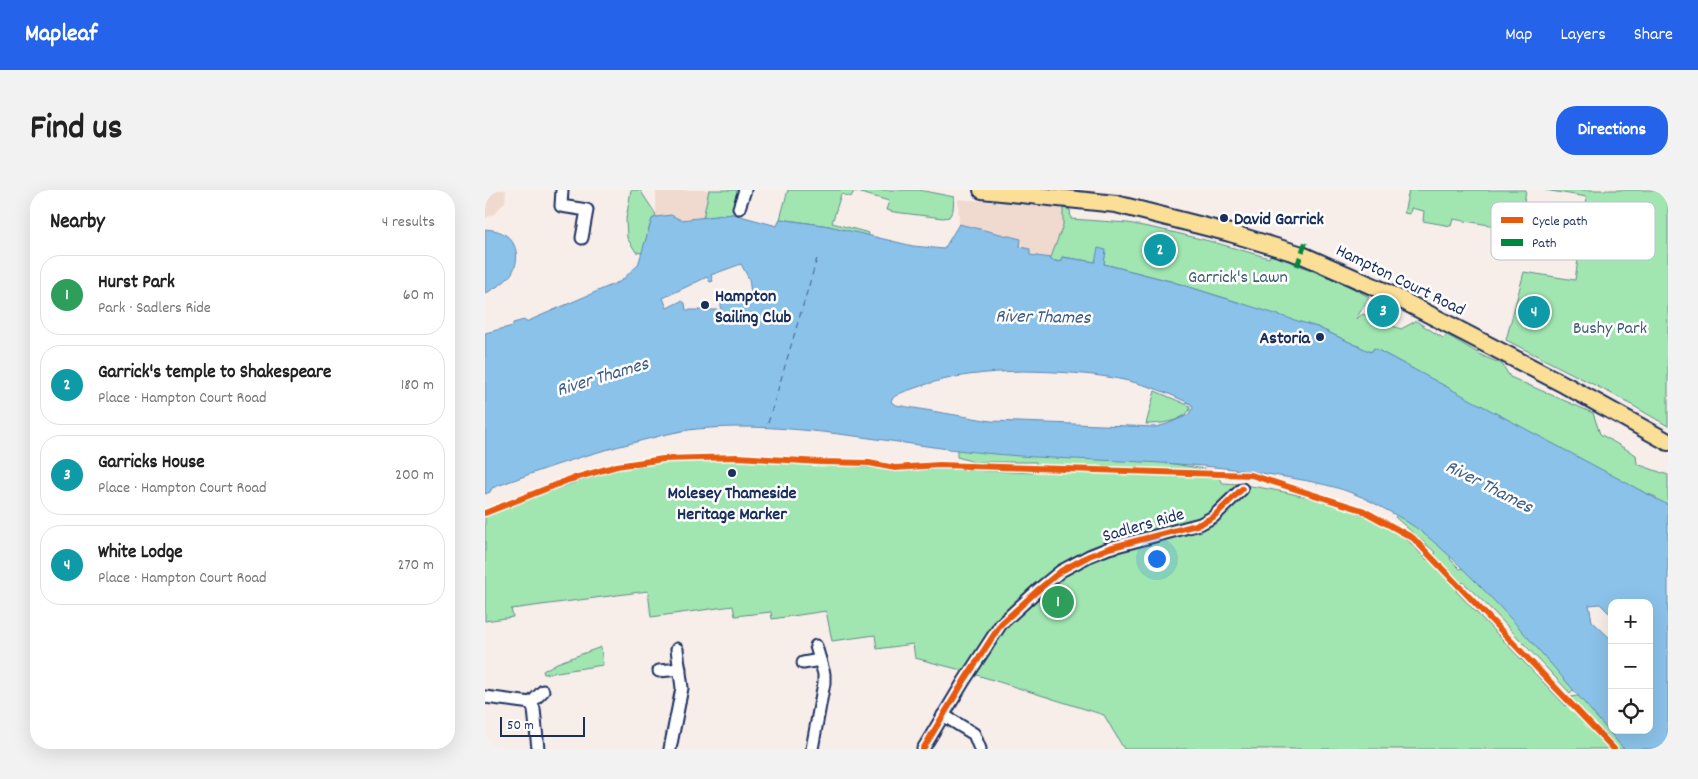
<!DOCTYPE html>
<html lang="en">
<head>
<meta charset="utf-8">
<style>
	:root { --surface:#fff; --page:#f2f2f2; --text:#222; --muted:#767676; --line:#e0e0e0; --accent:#2563eb }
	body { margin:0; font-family:Dekko,sans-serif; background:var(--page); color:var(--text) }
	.controls { position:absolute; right:15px; bottom:15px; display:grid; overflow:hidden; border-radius:10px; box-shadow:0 5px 20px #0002 }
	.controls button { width:45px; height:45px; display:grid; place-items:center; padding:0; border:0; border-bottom:1px solid var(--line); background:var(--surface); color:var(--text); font:25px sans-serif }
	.scale { position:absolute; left:15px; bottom:12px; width:85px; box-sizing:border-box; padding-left:5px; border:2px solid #1b2f5e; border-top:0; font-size:14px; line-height:18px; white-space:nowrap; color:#1b2f5e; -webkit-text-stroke:4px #fff; paint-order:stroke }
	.you { position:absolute; left:671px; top:368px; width:18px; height:18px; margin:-12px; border:4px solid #fff; border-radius:50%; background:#1a73e8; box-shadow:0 0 0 8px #1a73e833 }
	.badge { display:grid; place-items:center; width:32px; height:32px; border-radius:50%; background:var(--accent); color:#fff; font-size:16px; font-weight:700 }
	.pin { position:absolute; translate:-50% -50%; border:2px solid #fff; box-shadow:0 1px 5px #0006 }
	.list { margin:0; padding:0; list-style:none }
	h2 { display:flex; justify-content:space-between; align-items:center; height:65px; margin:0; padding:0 20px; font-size:21px }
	h2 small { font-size:16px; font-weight:400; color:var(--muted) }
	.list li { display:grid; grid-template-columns:32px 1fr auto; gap:15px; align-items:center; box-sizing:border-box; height:80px; margin:0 10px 10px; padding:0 10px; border:1px solid var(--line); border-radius:20px }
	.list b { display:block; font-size:19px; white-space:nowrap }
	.list p { margin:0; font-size:16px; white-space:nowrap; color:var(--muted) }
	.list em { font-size:16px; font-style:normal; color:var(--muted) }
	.icon { flex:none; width:28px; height:28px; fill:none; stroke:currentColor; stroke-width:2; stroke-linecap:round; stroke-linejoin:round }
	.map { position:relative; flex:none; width:1183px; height:559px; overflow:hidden; border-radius:20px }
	header { display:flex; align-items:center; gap:30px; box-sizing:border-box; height:70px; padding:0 25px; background:var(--accent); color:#fff }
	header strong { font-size:24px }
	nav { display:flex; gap:28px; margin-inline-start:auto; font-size:18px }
	.intro { display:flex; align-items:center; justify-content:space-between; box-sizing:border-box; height:120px; padding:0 30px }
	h1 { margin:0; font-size:35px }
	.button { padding:12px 22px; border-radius:20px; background:var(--accent); color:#fff; font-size:18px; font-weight:700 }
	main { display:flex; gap:30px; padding:0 30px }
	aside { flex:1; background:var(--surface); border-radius:20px; box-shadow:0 5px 20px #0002 }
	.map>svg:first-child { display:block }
</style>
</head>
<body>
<header>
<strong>Mapleaf</strong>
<nav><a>Map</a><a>Layers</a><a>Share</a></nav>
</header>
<div class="intro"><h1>Find us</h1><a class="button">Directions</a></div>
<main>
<aside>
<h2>Nearby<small>4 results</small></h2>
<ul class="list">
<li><span class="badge" style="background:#2e9e5b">1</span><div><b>Hurst Park</b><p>Park · Sadlers Ride</p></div><em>60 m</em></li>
<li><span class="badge" style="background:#0f9aa8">2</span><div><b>Garrick's temple to Shakespeare</b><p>Place · Hampton Court Road</p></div><em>180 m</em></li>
<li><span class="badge" style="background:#0f9aa8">3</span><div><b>Garricks House</b><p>Place · Hampton Court Road</p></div><em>200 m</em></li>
<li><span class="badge" style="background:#0f9aa8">4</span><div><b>White Lodge</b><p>Place · Hampton Court Road</p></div><em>270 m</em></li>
</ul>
</aside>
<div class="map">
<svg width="1183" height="559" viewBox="0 0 1183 559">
	<rect width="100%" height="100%" fill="#f8eee9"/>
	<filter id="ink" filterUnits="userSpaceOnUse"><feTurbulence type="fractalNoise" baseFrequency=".02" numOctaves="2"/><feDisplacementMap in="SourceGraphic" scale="10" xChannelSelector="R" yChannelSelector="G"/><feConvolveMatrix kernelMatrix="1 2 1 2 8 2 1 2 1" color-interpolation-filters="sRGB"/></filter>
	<g filter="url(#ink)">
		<g fill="#f0dacf">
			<path d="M0 0H21L20 12 9 24 0 28Z"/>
			<path d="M171 0H224L218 28 196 30 186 25 171 27Z"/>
			<path d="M473 9 578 18V35L566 68 545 65 535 57 536 49 474 34Z"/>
		</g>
		<g fill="#a1e6b1" stroke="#5e8a88">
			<path d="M146 0H155L170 23 171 27 167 29 157 63 151 62 142 48 141 29Z"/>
			<path d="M224 0H255L248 24 218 28Z"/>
			<path d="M303 0H434L469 7 468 20 464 27 458 28 409 22 401 20 404 11 369 1 366 7 356 4 347 33 384 43 383 46 344 36 295 29Z"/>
			<path d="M924 0H1041L1035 40 968 29 966 36 938 31 939 21 926 18 925 24 919 23Z"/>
			<path d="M1060 0H1183V236L1133 207 1021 150 1039 82 1090 90 1102 7Z"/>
			<path d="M578 18 585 20 586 29 643 33 683 41 728 52 784 68 786 64 860 94 884 107 871 129 878 124 916 139 931 131 958 148 962 145 1000 167 1017 174 1025 187 1108 223 1115 244 1151 265 1152 274 1183 285V328L1173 321 1171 307 1148 298 993 214 988 215 983 209 889 158 886 162 832 137 759 120V114L685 91 619 74 620 63 610 72 577 67 576 72 565 70 578 35Z"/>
			<path d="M670 201 705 216V220C696 232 675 234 661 234Z"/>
			<path d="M472 256 652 268 726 280 738 293C759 294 778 298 799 302 842 311 883 322 920 348 928 354 934 363 942 370L951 363 910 327 918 319 967 356 965 369 975 379 999 375 1092 496 1085 503 1009 422 978 392 971 401 1081 516 1086 507 1103 504 1127 540 1154 559H639L619 525 476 480 430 468 428 454 392 459 390 445 347 451 341 421 287 429 286 422 250 426 248 416 166 427 163 401 26 419 28 427 0 431V327C51 307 101 285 155 275 232 260 313 273 390 278L408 282 459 279 549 283 551 272H489L472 267Z"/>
			<path d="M116 457 118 475 59 484 58 481 72 473Z"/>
		</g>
		<g fill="#8bc2e9" stroke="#5e87b1" fill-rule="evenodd">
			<path d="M248 24 292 36 295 29 344 36 428 56 459 59 474 34 536 49 535 57 545 59V65L566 68 565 70 575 72 577 67 610 72 613 58 621 60 619 74 685 91 832 137 886 162 889 158 1183 315V559H1139C1091 504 1045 447 993 394 967 368 940 340 907 323 894 316 881 308 867 303 844 294 818 290 794 286 697 268 597 273 500 263 404 254 308 230 212 239 191 241 171 247 151 252 101 264 55 280 7 298L5 302 0 304V143L28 136V133L39 130 41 132 136 91 153 75 167 29 171 27 186 25 196 30ZM256 74 264 89 266 103 236 107V120H201L200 113 196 111 182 118 178 108 222 87 225 92 228 91 226 85ZM538 181C583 182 631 184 674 200 685 204 695 209 706 214L708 218 703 225 682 234 671 237 644 236 506 231 411 215 407 213 406 210C412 203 422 201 430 198 467 185 500 182 538 181ZM1127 413H1164V540H1127V450L1107 431 1104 415 1115 414 1127 426Z"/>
			<path d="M0 39C7 40 13 40 19 44 35 53 35 76 23 88 17 95 7 99 0 104Z"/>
		</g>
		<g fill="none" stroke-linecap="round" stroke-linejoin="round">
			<path stroke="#3d5b88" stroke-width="1" stroke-dasharray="6 5" stroke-linecap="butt" d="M283 233 333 65"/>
			<g stroke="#1b2f5e" stroke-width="15">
				<g id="minor">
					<path d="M77 0 76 16 102 20 97 48"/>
					<path d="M254 18 260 0"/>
					<path d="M318 473 335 470"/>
					<path d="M174 481 195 479"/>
					<path d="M0 507 46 513 49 519 53 559"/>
					<path d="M46 513 58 501"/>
					<path d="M458 525 489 544 495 559"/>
					<path d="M185 559 197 498 192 459"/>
					<path d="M327 559 339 493V484L331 456"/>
					<path d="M438 559 479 491 516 434 554 399 576 381 604 366 624 358 715 334 728 327 757 299"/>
				</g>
			</g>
			<g stroke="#1b2f5e" stroke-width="20">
				<path id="highway" d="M497 0 631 14 745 43 817 65 901 102 1080 195 1183 252"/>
			</g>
			<use href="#minor" stroke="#fff" stroke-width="11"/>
			<use href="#highway" stroke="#fbdf96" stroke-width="16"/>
			<path stroke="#00873e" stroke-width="5" stroke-dasharray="10 5" stroke-linecap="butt" d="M812 76 821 51"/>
			<g stroke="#fff" stroke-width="9">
				<g id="cycleway">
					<path d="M0 323 83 290 132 276 178 269 252 267 335 272 384 273 410 278 454 275 766 285 877 320 928 348 1129 559"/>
					<path d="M438 559 479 491 516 434 554 399 576 381 604 366 624 358 715 334 728 327 757 299"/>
				</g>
			</g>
			<use href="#cycleway" stroke="#e8590c" stroke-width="6"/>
		</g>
	</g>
	<g fill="#1b2f5e" stroke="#fff" stroke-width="2">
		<circle cx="739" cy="28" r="5"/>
		<circle cx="220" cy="115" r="5"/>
		<circle cx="835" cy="147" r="5"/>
		<circle cx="247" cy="283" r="5"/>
	</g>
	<g text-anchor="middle" stroke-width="5" stroke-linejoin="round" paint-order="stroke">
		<g font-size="18" font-weight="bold" fill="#1b2f5e" stroke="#fff" text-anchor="start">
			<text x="749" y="34">David Garrick</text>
			<text x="230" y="111">Hampton<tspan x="230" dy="21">Sailing Club</tspan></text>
			<text x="825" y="153" text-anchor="end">Astoria</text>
			<text x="247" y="308" text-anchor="middle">Molesey Thameside<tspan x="247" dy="21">Heritage Marker</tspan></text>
		</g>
		<g font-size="18" fill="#3c5d73" stroke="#fff">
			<text x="753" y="92">Garrick's Lawn</text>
			<text x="1125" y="143">Bushy Park</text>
		</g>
		<g font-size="18" fill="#1b2f5e" stroke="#fff">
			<text transform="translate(916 89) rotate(26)" y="6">Hampton Court Road</text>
			<text transform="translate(658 334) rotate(-16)" y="6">Sadlers Ride</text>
		</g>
		<g font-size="19" font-style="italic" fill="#3d5b88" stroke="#fff">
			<text transform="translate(558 125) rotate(1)" y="7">River Thames</text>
			<text transform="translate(117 185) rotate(-17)" y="7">River Thames</text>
			<text transform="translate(1005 295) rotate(27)" y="7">River Thames</text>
		</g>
	</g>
	<rect x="1006" y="12" width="164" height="58" rx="8" fill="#fff" stroke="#bbc1cf" stroke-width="1"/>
	<rect x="1016" y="27" width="22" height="6" fill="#e8590c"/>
	<rect x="1016" y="49" width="22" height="7" fill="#00873e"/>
	<g font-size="14" fill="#1b2f5e">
		<text x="1047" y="35">Cycle path</text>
		<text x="1047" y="57">Path</text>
	</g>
</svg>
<div class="controls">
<button>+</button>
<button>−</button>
<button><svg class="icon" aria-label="locate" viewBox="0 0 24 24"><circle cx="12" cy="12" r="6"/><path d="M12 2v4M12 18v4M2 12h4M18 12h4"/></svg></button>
</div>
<div class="scale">50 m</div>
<div class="you"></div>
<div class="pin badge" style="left:573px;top:412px;background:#2e9e5b">1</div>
<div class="pin badge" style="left:675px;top:60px;background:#0f9aa8">2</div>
<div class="pin badge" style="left:898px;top:121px;background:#0f9aa8">3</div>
<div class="pin badge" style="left:1049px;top:122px;background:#0f9aa8">4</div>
</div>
</main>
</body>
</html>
